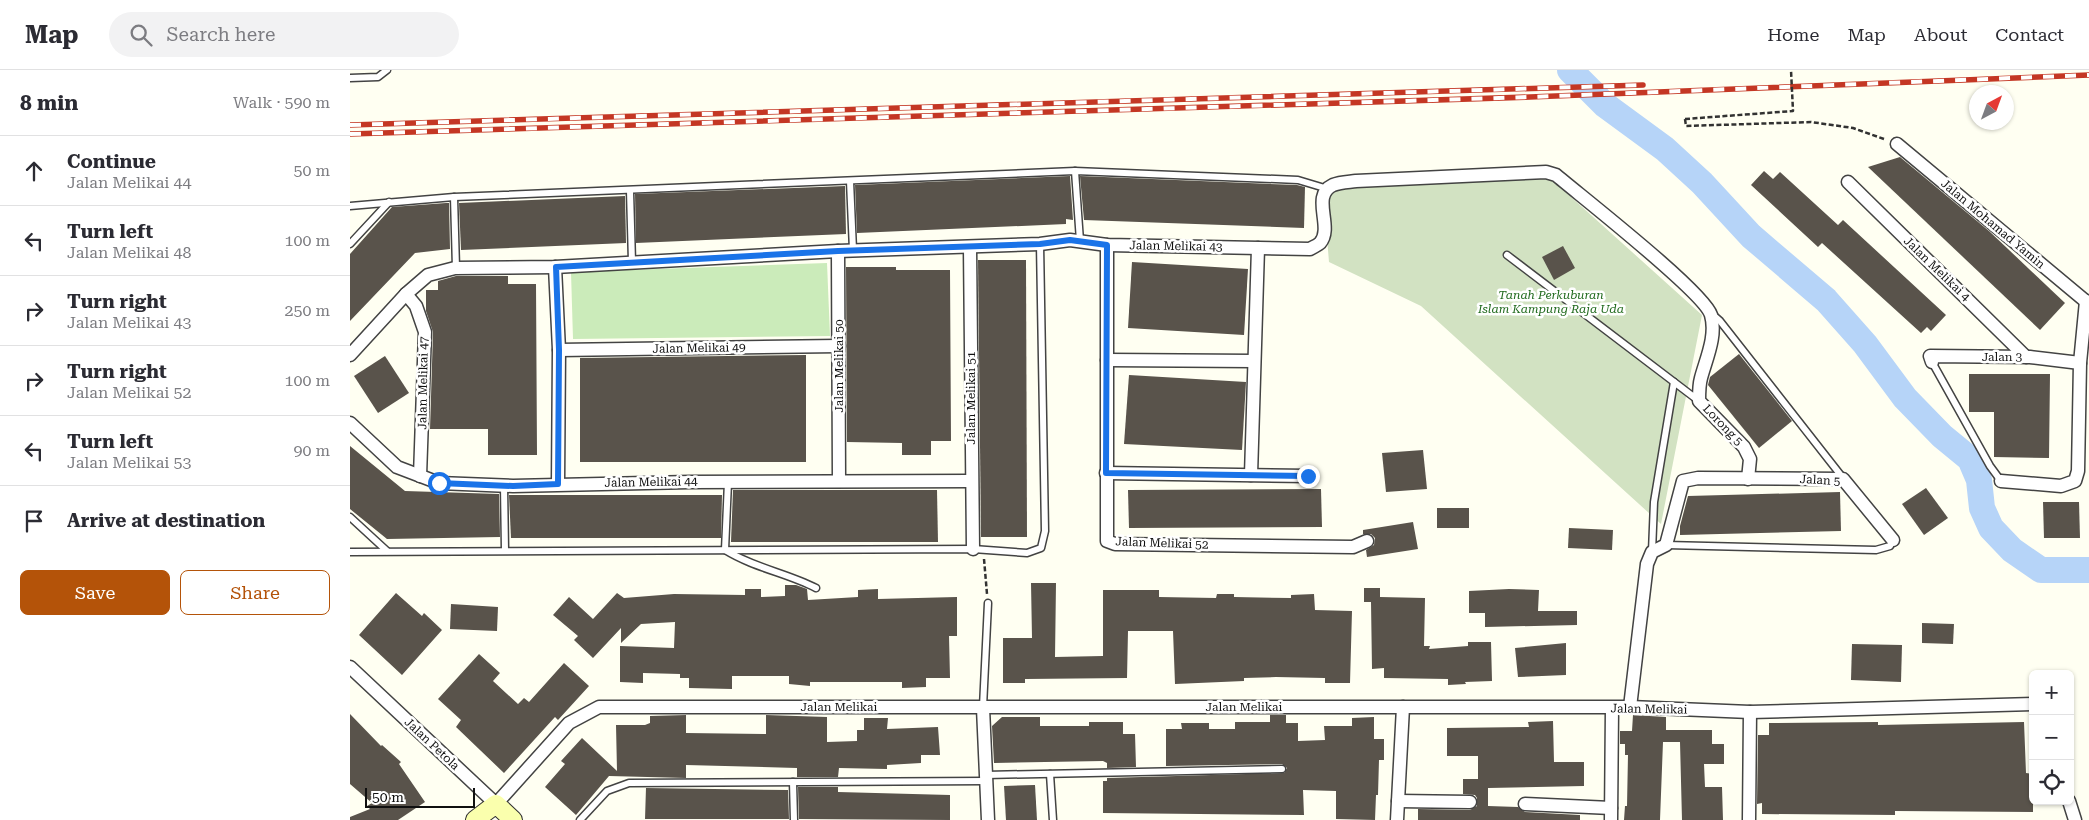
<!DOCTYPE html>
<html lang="en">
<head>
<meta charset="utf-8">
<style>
	:root { --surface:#fff; --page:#f2f2f3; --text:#2b2b33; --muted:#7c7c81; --line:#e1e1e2; --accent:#b45309 }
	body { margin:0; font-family:"Roboto Serif",serif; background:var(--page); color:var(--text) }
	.controls { position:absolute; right:15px; bottom:15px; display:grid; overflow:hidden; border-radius:8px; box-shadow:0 1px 4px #0004 }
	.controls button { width:45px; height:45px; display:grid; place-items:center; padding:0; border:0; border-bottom:1px solid var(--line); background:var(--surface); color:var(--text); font:25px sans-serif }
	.compass { position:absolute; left:1619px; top:15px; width:45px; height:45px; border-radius:50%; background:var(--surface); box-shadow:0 1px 4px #0004; rotate:41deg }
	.scale { position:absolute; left:15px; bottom:12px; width:110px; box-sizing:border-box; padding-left:5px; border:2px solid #101010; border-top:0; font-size:14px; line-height:18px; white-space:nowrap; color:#101010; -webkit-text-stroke:4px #fff; paint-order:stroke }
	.stop { position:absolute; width:15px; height:15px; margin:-11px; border:4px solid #1a73e8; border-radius:50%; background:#fff }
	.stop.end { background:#1a73e8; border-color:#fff; box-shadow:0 1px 5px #0008 }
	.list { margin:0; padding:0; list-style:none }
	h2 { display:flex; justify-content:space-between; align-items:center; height:65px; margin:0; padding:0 20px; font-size:21px }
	h2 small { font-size:16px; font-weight:400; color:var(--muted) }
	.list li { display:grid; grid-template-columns:32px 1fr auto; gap:15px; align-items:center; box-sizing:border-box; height:70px; padding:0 20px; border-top:1px solid var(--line) }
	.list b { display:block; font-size:19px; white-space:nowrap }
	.list p { margin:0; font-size:16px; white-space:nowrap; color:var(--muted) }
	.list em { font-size:16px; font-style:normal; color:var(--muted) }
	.actions { display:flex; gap:10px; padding:15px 20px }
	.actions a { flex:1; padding:11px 0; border:1px solid var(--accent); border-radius:8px; text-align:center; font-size:18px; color:var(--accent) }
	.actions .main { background:var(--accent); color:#fff }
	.icon { flex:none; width:28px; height:28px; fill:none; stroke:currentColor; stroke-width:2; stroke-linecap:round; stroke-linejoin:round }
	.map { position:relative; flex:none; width:1739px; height:750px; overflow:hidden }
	header { display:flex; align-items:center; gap:30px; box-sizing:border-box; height:70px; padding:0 25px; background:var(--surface); border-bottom:1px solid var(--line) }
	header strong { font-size:24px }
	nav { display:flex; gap:28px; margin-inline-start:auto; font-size:18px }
	.search { width:350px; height:45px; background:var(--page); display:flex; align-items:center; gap:12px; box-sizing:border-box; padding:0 18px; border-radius:28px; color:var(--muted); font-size:19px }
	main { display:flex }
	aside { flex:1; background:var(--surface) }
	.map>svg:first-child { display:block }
</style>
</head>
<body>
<header>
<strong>Map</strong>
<div class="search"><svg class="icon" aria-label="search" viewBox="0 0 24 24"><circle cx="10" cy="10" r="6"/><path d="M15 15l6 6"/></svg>Search here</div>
<nav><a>Home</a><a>Map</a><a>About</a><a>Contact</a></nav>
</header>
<main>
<aside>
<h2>8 min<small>Walk · 590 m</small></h2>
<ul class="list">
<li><svg class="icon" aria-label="ahead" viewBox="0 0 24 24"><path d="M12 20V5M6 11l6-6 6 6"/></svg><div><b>Continue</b><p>Jalan Melikai 44</p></div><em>50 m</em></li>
<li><svg class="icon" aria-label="left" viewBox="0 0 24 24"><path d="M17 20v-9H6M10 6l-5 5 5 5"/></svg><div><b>Turn left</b><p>Jalan Melikai 48</p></div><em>100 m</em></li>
<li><svg class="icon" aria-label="right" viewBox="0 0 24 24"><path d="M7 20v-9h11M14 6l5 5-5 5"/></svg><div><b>Turn right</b><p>Jalan Melikai 43</p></div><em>250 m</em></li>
<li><svg class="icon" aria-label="right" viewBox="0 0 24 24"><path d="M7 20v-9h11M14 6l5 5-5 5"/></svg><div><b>Turn right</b><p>Jalan Melikai 52</p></div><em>100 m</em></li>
<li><svg class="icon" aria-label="left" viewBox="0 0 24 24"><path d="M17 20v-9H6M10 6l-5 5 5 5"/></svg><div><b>Turn left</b><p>Jalan Melikai 53</p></div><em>90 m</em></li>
<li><svg class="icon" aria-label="arrive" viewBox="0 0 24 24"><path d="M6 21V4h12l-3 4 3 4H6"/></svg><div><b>Arrive at destination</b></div></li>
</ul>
<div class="actions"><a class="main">Save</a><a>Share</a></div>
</aside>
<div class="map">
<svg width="1739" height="750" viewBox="0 0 1739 750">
	<rect width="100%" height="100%" fill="#fffff2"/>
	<path fill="#cbebba" d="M477 193 480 266 223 269 221 202Z"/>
	<path fill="#d2e2c2" d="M1187 106 1201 109 1352 245 1311 454 1071 236 979 192 975 144 980 125 993 117Z"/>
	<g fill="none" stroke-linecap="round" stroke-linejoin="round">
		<path stroke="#b6d4f8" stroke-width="26" d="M1220 0 1255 35 1315 79 1352 113 1401 166 1476 230 1515 274 1555 328 1592 366 1620 389 1629 410 1632 438 1641 458 1662 480 1691 500H1739"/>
	</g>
	<g fill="#59534b">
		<path d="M1550 87 1639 161 1715 233 1690 260 1518 97Z"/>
		<path d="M1414 101 1423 109 1430 102 1488 155 1493 150 1596 245 1581 261 1577 257 1571 263 1472 173 1468 177 1401 115Z"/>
		<path d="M720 106 723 150 716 149V154L507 163 505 115Z"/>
		<path d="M730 106 947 115 955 117 954 158 734 150Z"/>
		<path d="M495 116 496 164 286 173 285 124Z"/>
		<path d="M275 126 276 173 111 180 109 133Z"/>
		<path d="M96 133H99L100 179 65 183 0 251V184L42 137Z"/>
		<path d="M1213 176 1225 198 1204 210 1192 187Z"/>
		<path d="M628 190H676L677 467H631Z"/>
		<path d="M782 192 898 199 894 265 778 258Z"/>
		<path d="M496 197H546V200H600L601 371H581V385H552V373L497 372Z"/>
		<path d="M106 206H158V214H186L187 385H138V359H80L83 262 76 241V220H88V211Z"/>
		<path d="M1389 284 1442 351 1409 378 1358 315 1360 307Z"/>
		<path d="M456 285V392H230V288Z"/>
		<path d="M35 286 59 323 28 343 4 306Z"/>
		<path d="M1619 304H1700L1699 388 1644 387V342H1619Z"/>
		<path d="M779 305 896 312 892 380 774 374Z"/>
		<path d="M0 376 55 421 149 424 150 467 37 469 0 439Z"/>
		<path d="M1073 380 1077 419 1036 422 1032 383Z"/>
		<path d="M1576 418 1598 448 1574 465 1552 434Z"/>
		<path d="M971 419 972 457 779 458 778 420Z"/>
		<path d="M383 420H587L588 472H381Z"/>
		<path d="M1490 422 1491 461 1330 465V456L1338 426Z"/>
		<path d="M159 425H372L371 468H161Z"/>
		<path d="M1693 432H1729L1730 468H1694Z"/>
		<rect x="1087" y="438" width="32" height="20"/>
		<path d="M1063 452 1068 479 1017 487 1016 480 1024 475 1025 468 1021 464H1013V460Z"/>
		<path d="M1219 458 1263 460 1262 480 1218 478Z"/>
		<path d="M681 513H706L705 587 753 586V520H809V527L866 528 867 524H884V527L941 528V525L964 524 965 540 1002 541 1000 613H975V608L926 607 894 608V611L825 614 823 561H778L777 608 675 609V613H653V568H682Z"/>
		<path d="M435 515H446L457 519 458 530 508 527V520L528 519V529L607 527V566H599L600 608H576V617L552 618V612H460V616L439 614V606H382V619L339 618V608H330V604L293 603V613L270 612V576L324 578 325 552 291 554 271 573V558L243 588 224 570 228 566 203 545 219 527 243 549 267 523 274 528 324 524 395 525V519H411V527L435 526Z"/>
		<path d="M1014 518H1030V527L1075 528 1074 576H1080L1079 579 1118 576V572H1141L1142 611 1115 612 1116 614 1098 615V609L1034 608V598L1022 599 1021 532H1014Z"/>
		<path d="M1159 519 1189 520 1188 541H1227V555L1135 557V543H1119V521Z"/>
		<path d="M46 523 72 546 74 543 92 560 52 605 9 565Z"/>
		<path d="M101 534 148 537 147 561 100 559Z"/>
		<path d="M1572 553 1604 554 1603 574 1572 573Z"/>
		<path d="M1216 573V605L1168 607 1165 578Z"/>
		<path d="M1502 574 1552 575 1551 612 1501 610Z"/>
		<path d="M129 584 150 603 143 611 168 634 174 628 179 632 214 593 239 616 208 650 205 647 154 703 106 657 111 650 88 629Z"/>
		<path d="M0 644 31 676 32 675 51 692 49 694 75 732 48 750H0V747L20 739 17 736 22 733 0 714Z"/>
		<path d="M336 645V663L416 664V645L477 647V672L507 671V660H514V648H538L537 659 588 657 590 685H571V693L537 695V699L489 698 488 707H447V698L336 695V708L259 706 226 745 195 717 215 694 211 691 232 668 267 701 266 655H295L300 653V646Z"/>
		<path d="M920 645H936V653H948V671L975 670 974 656H1002V648L1024 647V669H1034V690H1029L1028 725H1026L1025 750 986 749V721L953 720 954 745 753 743V711H757V708L934 703 937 698 932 694 816 696V659H832L831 653H859V659H885V652H920Z"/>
		<path d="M1283 645 1316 647V660H1362V674H1374V694H1354L1355 717H1372L1373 750H1332L1330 672H1313L1310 750H1274L1275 736H1277L1278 685H1275V674H1270V661H1282Z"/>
		<path d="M652 647H690V656H739V652H773V664H785L786 697 757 698V693L753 691 644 693 642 656Z"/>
		<path d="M1203 651 1204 692H1234V716L1138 718V736L1168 737 1175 742 1230 745V750H1068V739L1120 740 1127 736V728L1125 725 1113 724V709H1128V686H1097V658L1179 657 1178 652Z"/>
		<path d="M1528 652V655L1674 652 1676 703 1683 704V742L1545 741V745L1412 744V733L1407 734 1408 665H1419V653Z"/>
		<path d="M685 715 687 750H656L654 716Z"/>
		<path d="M448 717H488V722L600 725V750L449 749Z"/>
		<path d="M296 718 438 720 439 749H295Z"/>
	</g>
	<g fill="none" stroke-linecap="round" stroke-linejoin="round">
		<g stroke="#434343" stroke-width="9">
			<g id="lane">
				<path d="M0 8 28 7 37 0"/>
				<path d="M725 101 730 171"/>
				<path d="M500 111 503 180"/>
				<path d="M280 121 282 192"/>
				<path d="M104 127 106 198"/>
				<path d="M0 136 104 127 725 101 948 110 978 119"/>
				<path d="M0 174 39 132"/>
				<path d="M1157 185 1349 331"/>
				<path d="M1362 244 1370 251 1493 408"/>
				<path d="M1582 292 1640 396 1651 411"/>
				<path d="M378 412 375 480C404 498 437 503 466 518"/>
				<path d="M154 416 155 480"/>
				<path d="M0 447 37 481"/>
				<path d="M1316 475 1526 480 1540 476 1543 470"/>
				<path d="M0 482 623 479 677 483 691 478 695 461 690 174"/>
				<path d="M1302 482 1304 432 1324 312"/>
				<path d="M633 637 638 533"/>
				<path d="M700 704 703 750"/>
				<path d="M636 705 932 699"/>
				<path d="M443 712 444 750"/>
				<path d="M230 750 257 721 279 713 636 711"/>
			</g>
		</g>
		<g stroke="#434343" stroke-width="15">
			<g id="street">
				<path d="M1547 74 1739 234"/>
				<path d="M1498 112 1676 287"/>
				<path d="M757 175V471L765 474 1003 477 1017 471"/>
				<path d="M620 177 623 479"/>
				<path d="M488 181 489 411"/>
				<path d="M205 197 209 280 208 413"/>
				<path d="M56 224 66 236 75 262 70 406"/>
				<path d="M209 280 489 276"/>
				<path d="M0 285 56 224 78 205 105 198 205 197 488 181 690 174 720 170 757 175 960 179C963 177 968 175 970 173 984 157 960 126 983 115 990 112 999 112 1006 111L1196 102 1206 105C1232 127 1354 222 1361 245 1367 266 1356 289 1351 308 1349 315 1349 324 1349 331L1394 377 1400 389 1398 409"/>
				<path d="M757 290 904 291"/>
				<path d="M1582 292 1580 286 1680 287 1730 293"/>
				<path d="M0 353 47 397 89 413 163 416 340 412 621 411"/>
				<path d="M756 403 958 406"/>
				<path d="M901 405 908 178"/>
				<path d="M1651 411 1711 416 1725 411 1728 401 1730 293 1736 231"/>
				<path d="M0 597 146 734 219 653 249 637H1280L1400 642 1683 634"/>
				<path d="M1280 637 1297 494 1302 482 1316 475 1333 411 1348 408 1493 409 1543 470"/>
				<path d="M633 638 638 750"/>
				<path d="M1048 731 1120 732"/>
				<path d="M1719 731 1725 750"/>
				<path d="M1175 734 1261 738"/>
				<path d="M1047 750 1053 637"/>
				<path d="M1261 750 1262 638"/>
				<path d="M1399 750 1400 642"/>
			</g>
		</g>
		<g stroke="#323232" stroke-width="20">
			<path id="secondary" d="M125 750 146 734 163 750"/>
		</g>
		<g stroke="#323232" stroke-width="2.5" stroke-dasharray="5 2.5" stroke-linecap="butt">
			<path d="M1335 49 1336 56 1461 52 1503 58 1534 69"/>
			<path d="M634 489 637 524"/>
		</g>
		<use href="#lane" stroke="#fff" stroke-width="6"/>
		<use href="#street" stroke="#fff" stroke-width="12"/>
		<use href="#secondary" stroke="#faffad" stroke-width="18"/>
		<g stroke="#c43724" stroke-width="5.5">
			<g id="rail">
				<path d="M0 55 1293 15"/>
				<path d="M0 64 1180 27 1739 5"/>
			</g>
		</g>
		<use href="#rail" stroke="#fff" stroke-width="4" stroke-dasharray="11" stroke-linecap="butt"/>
		<path stroke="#323232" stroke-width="2.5" stroke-dasharray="5 2.5" stroke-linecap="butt" d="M1335 49 1443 41 1441 0"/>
	</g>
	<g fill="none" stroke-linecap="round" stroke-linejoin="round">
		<path stroke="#1a73e8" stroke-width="6" d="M89 413 163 416 208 414 209 280 206 197 488 181 690 174 720 170 757 175 756 403 958 406"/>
	</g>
	<g text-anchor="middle" stroke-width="5" stroke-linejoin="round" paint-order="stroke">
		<g font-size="12" fill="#101010" stroke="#fff">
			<text transform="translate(1643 154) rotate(40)" y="4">Jalan Mohamad Yamin</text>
			<text transform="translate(826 176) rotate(1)" y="4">Jalan Melikai 43</text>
			<text transform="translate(1587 199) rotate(44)" y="4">Jalan Melikai 4</text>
			<text transform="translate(349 278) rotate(-1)" y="4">Jalan Melikai 49</text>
			<text x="1652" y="291">Jalan 3</text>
			<text transform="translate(489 296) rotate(-90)" y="4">Jalan Melikai 50</text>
			<text transform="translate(73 313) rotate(-89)" y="4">Jalan Melikai 47</text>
			<text transform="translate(621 328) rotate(-90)" y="4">Jalan Melikai 51</text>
			<text transform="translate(1373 355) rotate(46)" y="4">Lorong 5</text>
			<text transform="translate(1470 410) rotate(3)" y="4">Jalan 5</text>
			<text transform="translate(301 412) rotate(-1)" y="4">Jalan Melikai 44</text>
			<text transform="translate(812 473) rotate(2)" y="4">Jalan Melikai 52</text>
			<text x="489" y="641">Jalan Melikai</text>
			<text x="894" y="641">Jalan Melikai</text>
			<text transform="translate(1299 639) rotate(1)" y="4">Jalan Melikai</text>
			<text transform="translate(82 674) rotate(43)" y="4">Jalan Petola</text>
		</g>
		<g font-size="12" font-style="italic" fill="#206a1d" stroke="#fff">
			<text x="1201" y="229">Tanah Perkuburan<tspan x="1201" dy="14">Islam Kampung Raja Uda</tspan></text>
		</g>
	</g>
</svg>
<div class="controls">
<button>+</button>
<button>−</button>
<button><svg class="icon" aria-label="locate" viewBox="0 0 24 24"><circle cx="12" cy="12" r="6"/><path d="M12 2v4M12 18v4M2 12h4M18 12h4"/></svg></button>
</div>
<svg class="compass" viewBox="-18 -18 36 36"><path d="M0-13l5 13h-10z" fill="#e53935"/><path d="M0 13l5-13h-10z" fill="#7c7c81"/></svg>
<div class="scale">50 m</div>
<div class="stop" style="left:89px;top:413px"></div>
<div class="stop end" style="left:958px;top:406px"></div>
</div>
</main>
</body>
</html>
